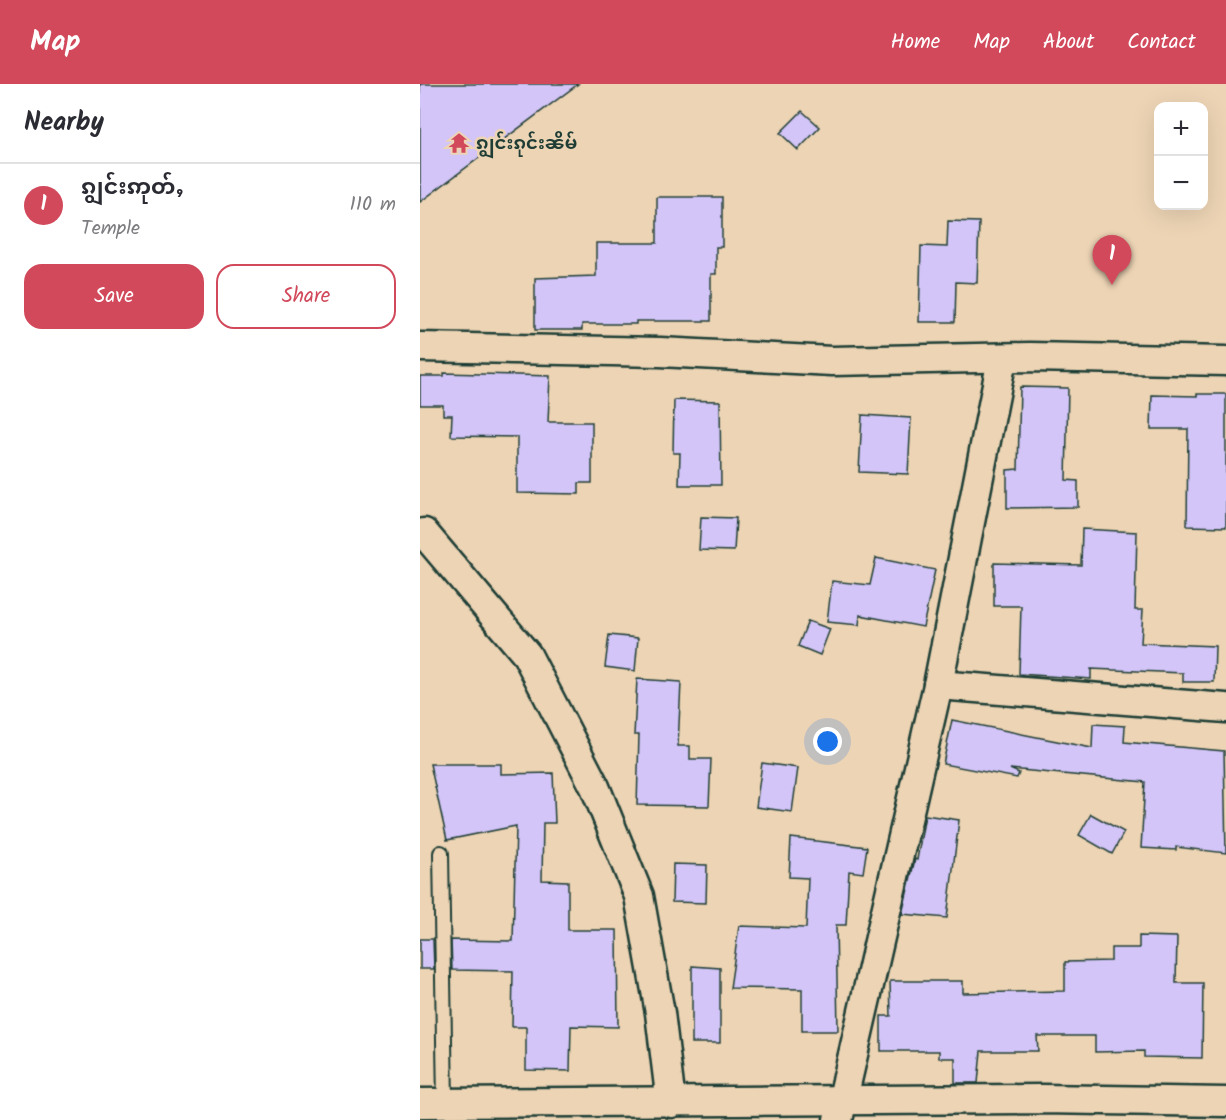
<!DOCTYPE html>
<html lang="en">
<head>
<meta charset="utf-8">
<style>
	:root { --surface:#fff; --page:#f2f2f3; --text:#2b2b33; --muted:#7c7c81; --line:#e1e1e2; --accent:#d1495b }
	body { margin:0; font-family:Kalam,"Noto Sans Myanmar",sans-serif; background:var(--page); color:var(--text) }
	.controls { position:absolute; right:18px; top:18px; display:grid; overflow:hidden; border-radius:12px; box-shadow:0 6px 24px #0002 }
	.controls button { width:54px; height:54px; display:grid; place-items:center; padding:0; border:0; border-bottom:2px solid var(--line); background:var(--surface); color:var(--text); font:30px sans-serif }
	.you { position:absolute; left:408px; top:658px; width:21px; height:21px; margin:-15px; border:4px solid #fff; border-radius:50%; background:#1a73e8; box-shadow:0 0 0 9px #1a73e833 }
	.badge { display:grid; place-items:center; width:39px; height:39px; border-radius:50%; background:var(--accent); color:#fff; font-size:20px; font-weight:700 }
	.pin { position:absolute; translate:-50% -50px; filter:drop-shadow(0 2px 3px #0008) }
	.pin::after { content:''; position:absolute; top:32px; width:21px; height:18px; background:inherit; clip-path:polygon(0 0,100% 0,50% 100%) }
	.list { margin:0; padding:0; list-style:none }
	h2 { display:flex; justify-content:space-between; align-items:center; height:78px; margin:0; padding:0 24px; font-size:26px }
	h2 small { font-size:20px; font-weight:400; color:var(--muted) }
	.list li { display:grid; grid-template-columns:39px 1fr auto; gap:18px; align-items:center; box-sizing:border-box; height:84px; padding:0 24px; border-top:2px solid var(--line) }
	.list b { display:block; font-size:22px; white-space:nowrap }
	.list p { margin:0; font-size:20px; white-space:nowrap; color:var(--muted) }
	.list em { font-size:20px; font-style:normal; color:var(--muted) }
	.actions { display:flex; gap:12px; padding:18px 24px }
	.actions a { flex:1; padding:14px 0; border:2px solid var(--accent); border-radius:18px; text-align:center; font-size:21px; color:var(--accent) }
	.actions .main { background:var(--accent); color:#fff }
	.map { position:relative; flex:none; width:806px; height:1036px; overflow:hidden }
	header { display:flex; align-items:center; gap:36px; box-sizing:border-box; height:84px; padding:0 30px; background:var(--accent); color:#fff }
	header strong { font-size:28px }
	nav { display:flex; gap:33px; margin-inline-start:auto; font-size:21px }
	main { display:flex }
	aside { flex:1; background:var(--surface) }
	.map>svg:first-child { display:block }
</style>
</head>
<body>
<header>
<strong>Map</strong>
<nav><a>Home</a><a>Map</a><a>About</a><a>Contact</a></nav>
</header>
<main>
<aside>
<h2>Nearby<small></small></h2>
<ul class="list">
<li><span class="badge">1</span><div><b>ၵျွင်းဢုတ်ႇ</b><p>Temple</p></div><em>110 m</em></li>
</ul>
<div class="actions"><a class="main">Save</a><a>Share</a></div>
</aside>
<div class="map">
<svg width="806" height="1036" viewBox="0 0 806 1036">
	<rect width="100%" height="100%" fill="#edd4b5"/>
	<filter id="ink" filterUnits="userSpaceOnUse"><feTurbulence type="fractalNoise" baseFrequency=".0167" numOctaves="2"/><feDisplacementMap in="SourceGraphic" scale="12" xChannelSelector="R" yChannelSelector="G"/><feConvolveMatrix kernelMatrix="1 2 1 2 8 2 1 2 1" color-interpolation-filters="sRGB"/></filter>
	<g filter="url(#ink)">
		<g fill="#d3c5f7" stroke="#1f3d34" stroke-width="1.5">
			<path d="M0 0H158L0 118Z"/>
			<path d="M382 27 400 43 378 66 360 49Z"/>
			<path d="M237 113H302V163H296V190H291V237H216V240H162V246H115V194L176 192V159H237Z"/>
			<path d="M528 137 559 138 557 199 536 198 535 238H499L501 162 527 163Z"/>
			<path d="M24 289 130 292 128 338H172V399H159V410L97 409V353L31 352 32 331H23V321H0V292H24Z"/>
			<path d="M600 303 648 304 646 396 658 397V423L587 424V386L598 385Z"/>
			<path d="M777 310H806V443L767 442 768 345H731L732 311 777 312Z"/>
			<path d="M254 316 300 317 301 401H259L260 369H253Z"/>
			<path d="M442 331 491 334 488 390 439 388Z"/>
			<path d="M281 433 316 434 314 467 279 466Z"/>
			<path d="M662 445 717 448 715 526H723L721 559 795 562 794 598H763V589L671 585V595L599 590 601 522H574V479L661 481Z"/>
			<path d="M456 474 515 486 503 543 440 531 439 541 407 538 412 497 450 501Z"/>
			<path d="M388 537 410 545 400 571 378 562Z"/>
			<path d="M189 551 218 554 215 587 185 583Z"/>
			<path d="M217 595 261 598 258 662H270V675H291L289 722 217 721 219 651H214Z"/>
			<path d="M532 636 672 664 673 640 705 642 704 658 804 667 806 769 756 763V766L721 764 725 698 590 685 599 689 597 694 523 680Z"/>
			<path d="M342 679 378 684 372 728 336 723Z"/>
			<path d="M10 680H81V690L133 689 135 739H123L122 796 148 797V846H197L198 943 151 942 150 987 106 986V943H92L93 887 32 886 31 856 93 857 96 742 27 756Z"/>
			<path d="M671 730 704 748 692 770 659 751Z"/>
			<path d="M505 731 539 736 527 834 482 830 495 775 497 776Z"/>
			<path d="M371 754 447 763 443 789 429 787 426 841H416L418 947H382V905L310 904 319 842 386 844 388 794 369 793Z"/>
			<path d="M253 780 287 781 286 819 252 818Z"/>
			<path d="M719 852 757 853 756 899H783L782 974 724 973V967L675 968V952H617L618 967H561L558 999H535V974H519V967H461V932H471L470 897H543V909L645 907V878L691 877V864H719Z"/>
			<path d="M0 855H13L14 885H0Z"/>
			<path d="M272 882 300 884V959H272Z"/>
		</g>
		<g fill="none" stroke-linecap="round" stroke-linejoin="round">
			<g stroke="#1f3d34" stroke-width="18">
				<path id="service" d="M21 769 25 1019"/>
			</g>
			<g stroke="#1f3d34" stroke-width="33">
				<g id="minor">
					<path d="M0 263 240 268 412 277 610 273 806 277"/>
					<path d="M4 449 107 571 175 703 219 812 240 929 251 1019"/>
					<path d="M518 601 806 624"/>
					<path d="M0 1019 622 1015 806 1018"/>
					<path d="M418 1036 518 601 582 275"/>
				</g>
			</g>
			<use href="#service" stroke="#edd4b5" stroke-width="14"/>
			<use href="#minor" stroke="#edd4b5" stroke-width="28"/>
		</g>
	</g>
	<defs>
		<g id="temple-bare" transform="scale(1.62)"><path d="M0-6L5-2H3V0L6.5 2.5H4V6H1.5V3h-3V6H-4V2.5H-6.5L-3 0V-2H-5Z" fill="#d1495b" stroke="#edd4b5" stroke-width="2.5" paint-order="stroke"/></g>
	</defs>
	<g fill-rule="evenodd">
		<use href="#temple-bare" x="39" y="59"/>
	</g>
	<g text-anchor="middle" stroke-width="5" stroke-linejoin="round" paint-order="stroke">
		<g font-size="18" font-weight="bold" fill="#1f3d34" stroke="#edd4b5" text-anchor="start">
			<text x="56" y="65">ၵျွင်းၵုင်းၼိမ်</text>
		</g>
	</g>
</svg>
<div class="controls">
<button>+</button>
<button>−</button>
</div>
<div class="you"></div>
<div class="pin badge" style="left:692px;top:201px">1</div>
</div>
</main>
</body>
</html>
